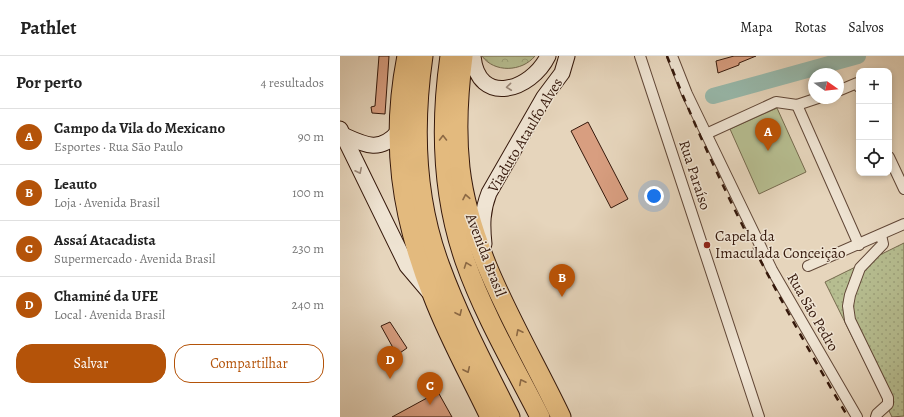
<!DOCTYPE html>
<html lang="pt">
<head>
<meta charset="utf-8">
<style>
	:root { --surface:#fff; --page:#f6f6f6; --text:#222; --muted:#767676; --line:#e0e0e0; --accent:#b45309 }
	body { margin:0; font-family:Alegreya,serif; background:var(--page); color:var(--text) }
	.controls { position:absolute; right:12px; top:12px; display:grid; overflow:hidden; border-radius:8px; box-shadow:0 2px 6px #0003 }
	.controls button { width:36px; height:36px; display:grid; place-items:center; padding:0; border:0; border-bottom:1px solid var(--line); background:var(--surface); color:var(--text); font:20px sans-serif }
	.compass { position:absolute; left:468px; top:12px; width:36px; height:36px; border-radius:50%; background:var(--surface); box-shadow:0 2px 6px #0003; rotate:104deg }
	.you { position:absolute; left:314px; top:140px; width:14px; height:14px; margin:-10px; border:3px solid #fff; border-radius:50%; background:#1a73e8; box-shadow:0 0 0 6px #1a73e833 }
	.badge { display:grid; place-items:center; width:26px; height:26px; border-radius:50%; background:var(--accent); color:#fff; font-size:13px; font-weight:700 }
	.pin { position:absolute; translate:-50% -33px; filter:drop-shadow(0 1px 2px #0008) }
	.pin::after { content:''; position:absolute; top:21px; width:14px; height:12px; background:inherit; clip-path:polygon(0 0,100% 0,50% 100%) }
	.list { margin:0; padding:0; list-style:none }
	h2 { display:flex; justify-content:space-between; align-items:center; height:52px; margin:0; padding:0 16px; font-size:17px }
	h2 small { font-size:13px; font-weight:400; color:var(--muted) }
	.list li { display:grid; grid-template-columns:26px 1fr auto; gap:12px; align-items:center; box-sizing:border-box; height:56px; padding:0 16px; border-top:1px solid var(--line) }
	.list b { display:block; font-size:15px; white-space:nowrap }
	.list p { margin:0; font-size:13px; white-space:nowrap; color:var(--muted) }
	.list em { font-size:13px; font-style:normal; color:var(--muted) }
	.actions { display:flex; gap:8px; padding:12px 16px }
	.actions a { flex:1; padding:9px 0; border:1px solid var(--accent); border-radius:16px; text-align:center; font-size:14px; color:var(--accent) }
	.actions .main { background:var(--accent); color:#fff }
	.icon { flex:none; width:22px; height:22px; fill:none; stroke:currentColor; stroke-width:2; stroke-linecap:round; stroke-linejoin:round }
	.map { position:relative; flex:none; width:564px; height:361px; overflow:hidden }
	header { display:flex; align-items:center; gap:24px; box-sizing:border-box; height:56px; padding:0 20px; background:var(--surface); border-bottom:1px solid var(--line) }
	header strong { font-size:19px }
	nav { display:flex; gap:22px; margin-inline-start:auto; font-size:14px }
	main { display:flex }
	aside { flex:1; background:var(--surface) }
	.map>svg:first-child { display:block }
</style>
</head>
<body>
<header>
<strong>Pathlet</strong>
<nav><a>Mapa</a><a>Rotas</a><a>Salvos</a></nav>
</header>
<main>
<aside>
<h2>Por perto<small>4 resultados</small></h2>
<ul class="list">
<li><span class="badge">A</span><div><b>Campo da Vila do Mexicano</b><p>Esportes · Rua São Paulo</p></div><em>90 m</em></li>
<li><span class="badge">B</span><div><b>Leauto</b><p>Loja · Avenida Brasil</p></div><em>100 m</em></li>
<li><span class="badge">C</span><div><b>Assaí Atacadista</b><p>Supermercado · Avenida Brasil</p></div><em>230 m</em></li>
<li><span class="badge">D</span><div><b>Chaminé da UFE</b><p>Local · Avenida Brasil</p></div><em>240 m</em></li>
</ul>
<div class="actions"><a class="main">Salvar</a><a>Compartilhar</a></div>
</aside>
<div class="map">
<svg width="564" height="361" viewBox="0 0 564 361">
	<defs>
		<pattern id="grass-dots" width="8" height="8" patternUnits="userSpaceOnUse"><rect width="8" height="8" fill="#b6bd90"/><path d="M2 2h.1M6 6h.1" fill="none" stroke="#9da27b" stroke-width="1.8" stroke-linecap="round"/></pattern>
		<pattern id="forest-crowns" width="20" height="18" patternUnits="userSpaceOnUse"><rect width="20" height="18" fill="#b6bd90"/><path d="M2 6a3 3 0 1 1 6 0M12 15a3 3 0 1 1 6 0" fill="none" stroke="#9da27b"/></pattern>
	</defs>
	<rect width="100%" height="100%" fill="#e6d5bc"/>
	<filter id="stains"><feTurbulence type="fractalNoise" baseFrequency=".005" numOctaves="4"/><feColorMatrix values="0 0 0 0 .2 0 0 0 0 .09 0 0 0 0 .02 0 0 0 .5 -.17"/></filter>
	<radialGradient id="worn" r=".72"><stop offset=".6" stop-color="#630" stop-opacity="0"/><stop offset="1" stop-color="#630" stop-opacity=".3"/></radialGradient>
	<path fill="url(#grass-dots)" stroke="#766a4e" d="M564 187V360L552 361 485 226Z"/>
	<path fill="url(#forest-crowns)" stroke="#766a4e" d="M142 0H195C182 16 154 17 142 0Z"/>
	<path fill="#b6bd90" stroke="#766a4e" d="M437 52 466 116 419 138 390 73Z"/>
	<g fill="none" stroke-linecap="round" stroke-linejoin="round">
		<path stroke="#97b9ac" stroke-width="16" d="M373 40 518 0"/>
	</g>
	<g fill="#d89e80" stroke="#35180b">
		<path d="M39 0H49L45 58 32 57 31 51 35 50Z"/>
		<path d="M394 0H416L399 7V9L378 17 376 5Z"/>
		<path d="M248 66 288 143 271 152 231 75Z"/>
		<path d="M50 266 67 292 57 299 41 270Z"/>
		<path d="M98 336 112 361H52Z"/>
	</g>
	<g fill="none" stroke-linecap="round" stroke-linejoin="round">
		<g stroke="#614737" stroke-width="12">
			<g id="street">
				<path d="M300 0 419 361"/>
				<path d="M332 0 347 38 432 214 517 361"/>
				<path d="M498 35 517 27 519 31"/>
				<path d="M457 49 519 189"/>
				<path d="M366 78 436 46 457 49 478 42"/>
				<path d="M549 101 564 133"/>
				<path d="M468 210 564 168"/>
				<path d="M536 361 537 358 548 348V342L510 264 508 250 510 239 520 212 543 188 541 179"/>
			</g>
		</g>
		<g stroke="#35180b" stroke-width="17">
			<g id="secondary">
				<path d="M133 0C138 51 191 35 208 0"/>
				<path d="M0 73 67 210 89 236"/>
				<path d="M3 79C25 89 40 97 58 76"/>
				<path d="M144 188C142 169 142 155 149 137L204 41 222 17 227 0"/>
			</g>
		</g>
		<g stroke="#35180b" stroke-width="21">
			<g id="highway">
				<path d="M67 0C50 85 61 160 93 240 109 282 131 321 150 361"/>
				<path d="M83 0C73 69 75 143 100 210 119 262 145 311 170 361"/>
				<path d="M110 0C100 69 102 139 125 205 144 259 174 310 200 361"/>
				<path d="M123 0C118 37 116 75 120 112 130 200 184 283 221 361"/>
			</g>
		</g>
		<use href="#street" stroke="#efe4d3" stroke-width="10"/>
		<use href="#secondary" stroke="#efe4d3" stroke-width="15"/>
		<use href="#highway" stroke="#e3ba7e" stroke-width="19"/>
		<path stroke="#35180b" stroke-width="2.5" stroke-dasharray="7 7" stroke-linecap="butt" d="M327 0C376 126 439 245 508 361"/>
	</g>
	<defs><path id="oneway-chevron" d="M-2-3.5L2.5 0L-2 3.5" fill="none" stroke-width="1.6" stroke-linecap="round" stroke-linejoin="round"/></defs>
	<g stroke="#9b8879">
		<use href="#oneway-chevron" transform="translate(169 31) rotate(174)"/>
		<use href="#oneway-chevron" transform="translate(19 115) rotate(64)"/>
	</g>
	<g stroke="#8c6944">
		<use href="#oneway-chevron" transform="translate(103 82) rotate(-90)"/>
		<use href="#oneway-chevron" transform="translate(126 141) rotate(-101)"/>
		<use href="#oneway-chevron" transform="translate(127 209) rotate(-110)"/>
		<use href="#oneway-chevron" transform="translate(119 257) rotate(65)"/>
		<use href="#oneway-chevron" transform="translate(179 276) rotate(-117)"/>
		<use href="#oneway-chevron" transform="translate(127 314) rotate(65)"/>
		<use href="#oneway-chevron" transform="translate(182 326) rotate(-117)"/>
	</g>
	<circle fill="#8f2418" stroke="#efe4d3" stroke-width="1.5" cx="367" cy="189" r="4"/>
	<g text-anchor="middle" stroke-width="3" stroke-linejoin="round" paint-order="stroke">
		<g font-size="15" fill="#35180b" stroke="#efe4d3">
			<text transform="translate(185 79) rotate(-59)" y="5">Viaduto Ataulfo Alves</text>
			<text transform="translate(355 119) rotate(72)" y="5">Rua Paraíso</text>
			<text transform="translate(146 199) rotate(69)" y="5">Avenida Brasil</text>
			<text transform="translate(473 256) rotate(60)" y="5">Rua São Pedro</text>
		</g>
		<g font-size="15" fill="#35180b" stroke="#efe4d3" text-anchor="start">
			<text x="375" y="185">Capela da<tspan x="375" dy="17">Imaculada Conceição</tspan></text>
		</g>
	</g>
	<rect width="100%" height="100%" filter="url(#stains)"/>
	<rect width="100%" height="100%" fill="url(#worn)"/>
</svg>
<div class="controls">
<button>+</button>
<button>−</button>
<button><svg class="icon" aria-label="locate" viewBox="0 0 24 24"><circle cx="12" cy="12" r="6"/><path d="M12 2v4M12 18v4M2 12h4M18 12h4"/></svg></button>
</div>
<svg class="compass" viewBox="-18 -18 36 36"><path d="M0-13l5 13h-10z" fill="#e53935"/><path d="M0 13l5-13h-10z" fill="#767676"/></svg>
<div class="you"></div>
<div class="pin badge" style="left:428px;top:95px">A</div>
<div class="pin badge" style="left:222px;top:241px">B</div>
<div class="pin badge" style="left:90px;top:349px">C</div>
<div class="pin badge" style="left:50px;top:323px">D</div>
</div>
</main>
</body>
</html>
